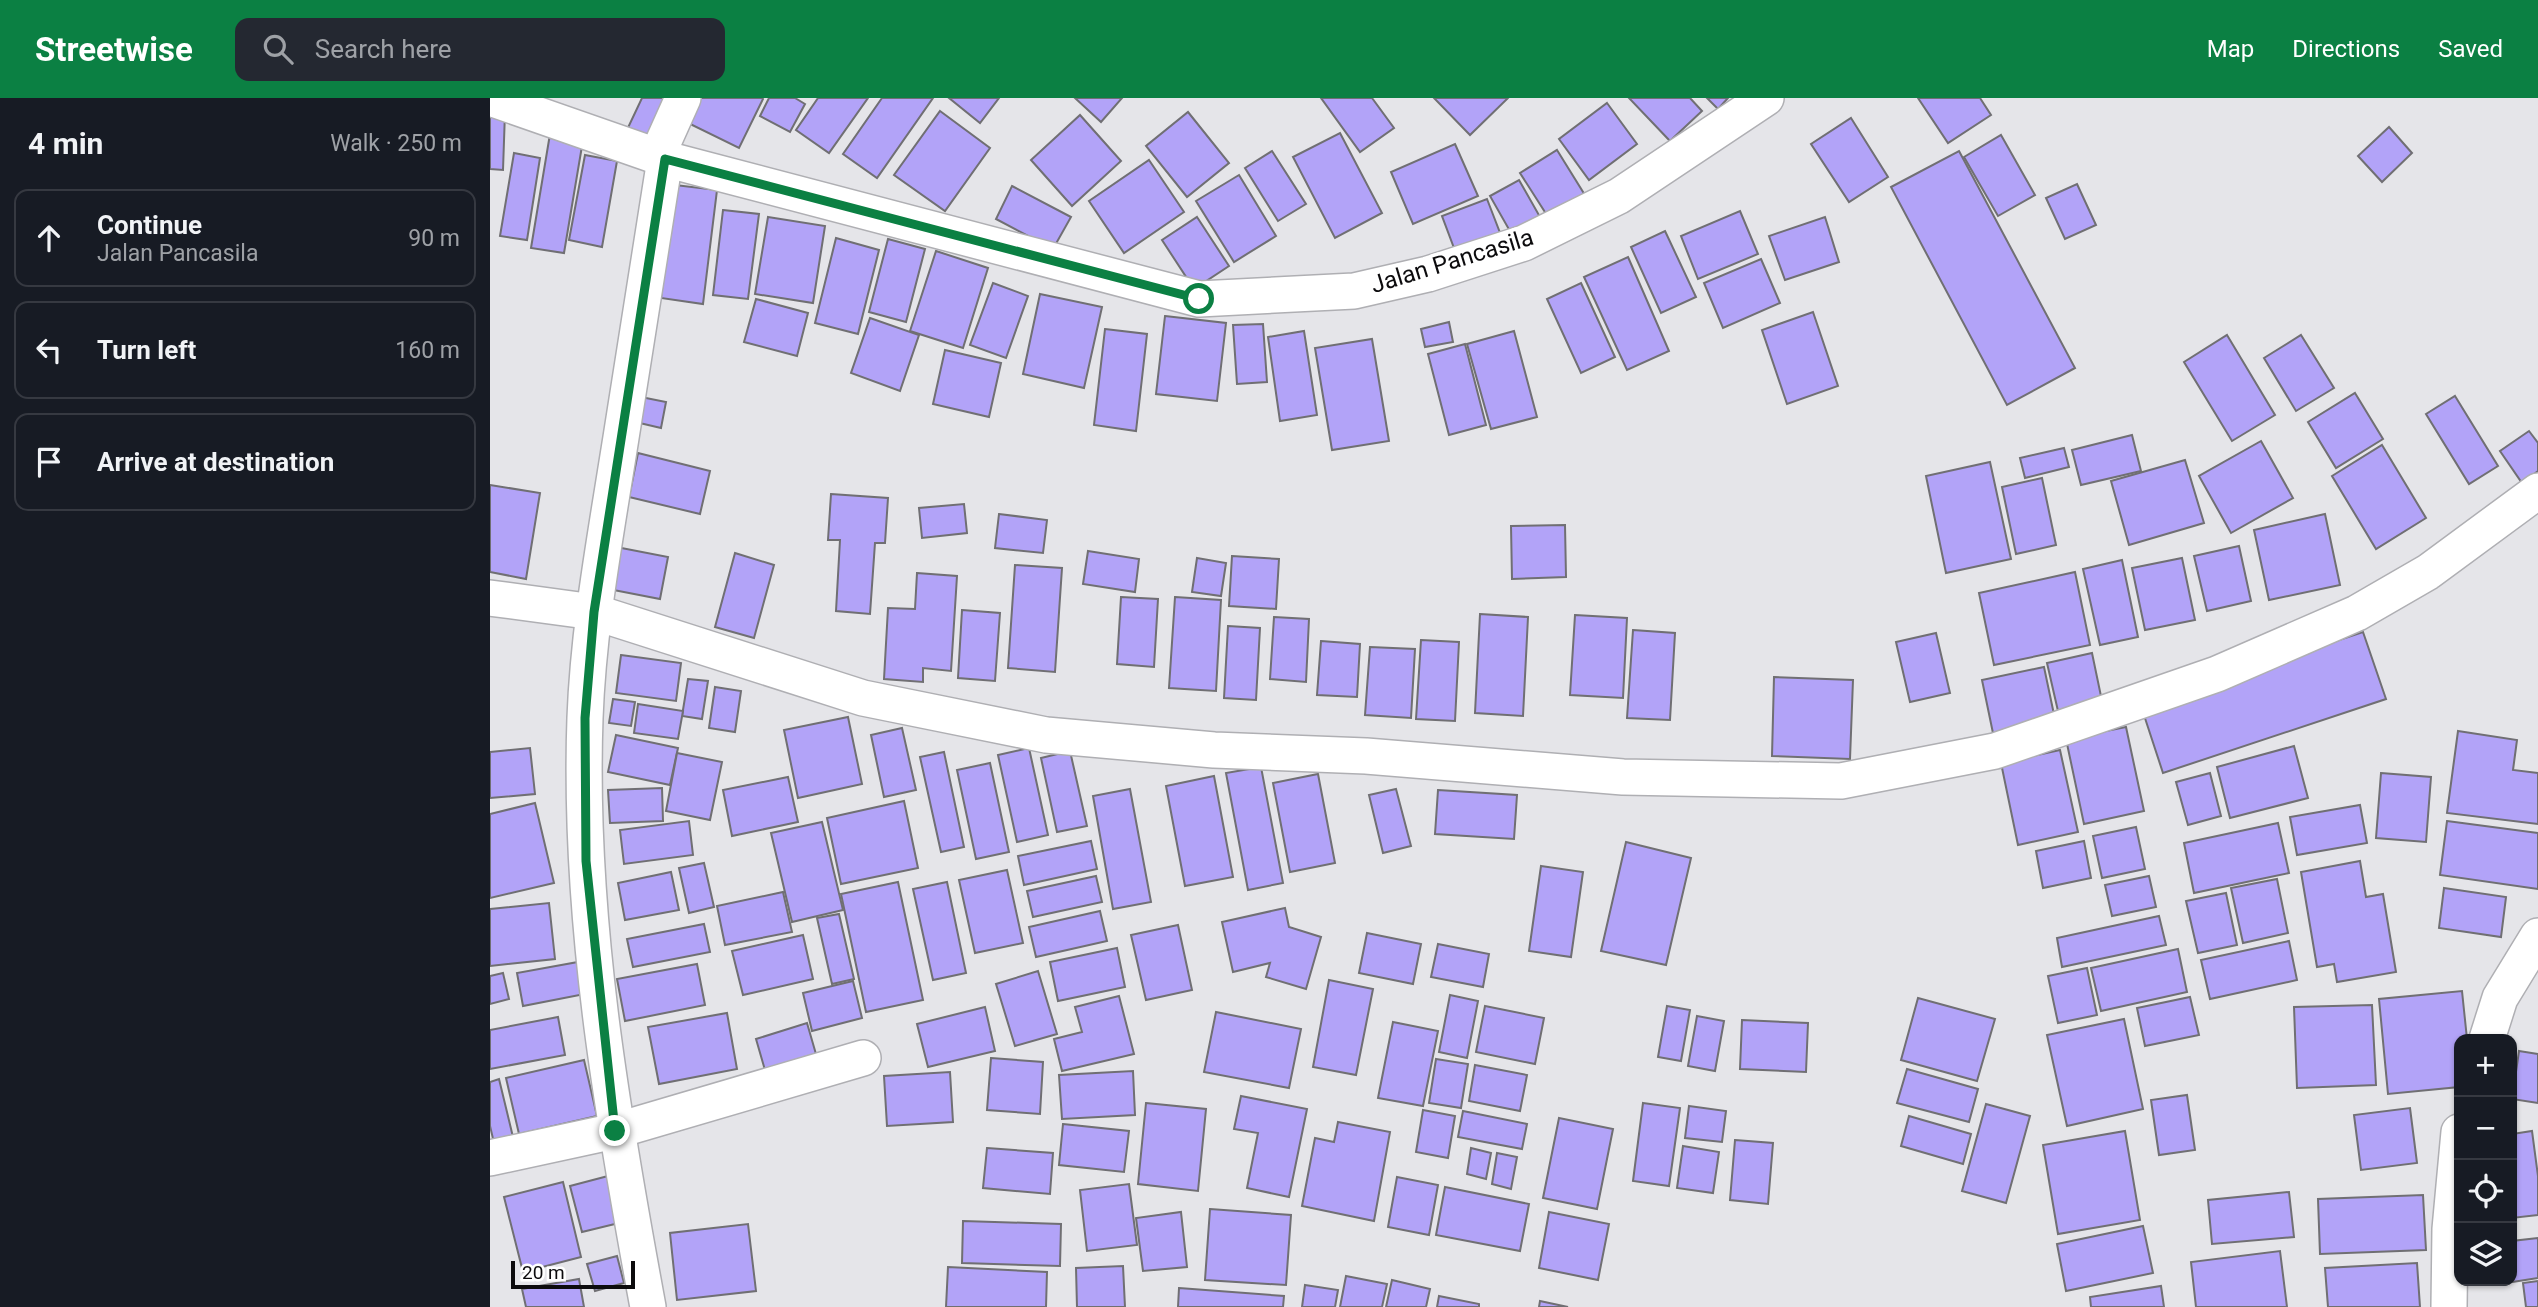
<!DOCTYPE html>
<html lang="en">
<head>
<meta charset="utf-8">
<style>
	:root { --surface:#171b24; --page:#242831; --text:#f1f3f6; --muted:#9ea1a6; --line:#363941; --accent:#0b8043 }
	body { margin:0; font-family:Roboto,sans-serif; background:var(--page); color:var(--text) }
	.controls { position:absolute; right:21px; bottom:21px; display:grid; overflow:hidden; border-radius:14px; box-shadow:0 2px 5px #0004 }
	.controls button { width:63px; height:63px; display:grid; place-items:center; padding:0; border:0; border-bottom:2px solid var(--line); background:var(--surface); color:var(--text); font:35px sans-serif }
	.scale { position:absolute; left:21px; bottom:18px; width:124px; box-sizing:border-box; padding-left:7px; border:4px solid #0c0b0d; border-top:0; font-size:19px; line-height:24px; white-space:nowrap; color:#0c0b0d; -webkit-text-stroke:5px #fff; paint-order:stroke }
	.stop { position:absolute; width:21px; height:21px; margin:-16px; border:5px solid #0b8043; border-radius:50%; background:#fff }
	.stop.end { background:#0b8043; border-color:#fff; box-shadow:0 2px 7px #0008 }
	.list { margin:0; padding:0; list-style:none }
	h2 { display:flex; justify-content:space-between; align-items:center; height:91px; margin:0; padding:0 28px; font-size:30px }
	h2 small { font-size:23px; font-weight:400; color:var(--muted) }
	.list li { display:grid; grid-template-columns:46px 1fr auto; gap:21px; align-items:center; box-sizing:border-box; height:98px; margin:0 14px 14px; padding:0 14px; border:2px solid var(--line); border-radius:14px }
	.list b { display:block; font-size:26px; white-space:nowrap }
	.list p { margin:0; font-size:23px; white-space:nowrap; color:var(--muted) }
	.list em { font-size:23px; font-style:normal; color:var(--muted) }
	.icon { flex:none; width:38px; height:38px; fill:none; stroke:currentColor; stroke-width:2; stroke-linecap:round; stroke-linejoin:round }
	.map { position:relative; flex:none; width:2048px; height:1209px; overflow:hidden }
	header { display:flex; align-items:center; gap:42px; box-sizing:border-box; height:98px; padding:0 35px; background:var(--accent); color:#fff }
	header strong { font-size:33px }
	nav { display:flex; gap:38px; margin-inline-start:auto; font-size:24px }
	.search { width:490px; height:63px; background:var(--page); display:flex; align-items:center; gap:18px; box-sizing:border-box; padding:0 24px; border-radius:14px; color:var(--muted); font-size:26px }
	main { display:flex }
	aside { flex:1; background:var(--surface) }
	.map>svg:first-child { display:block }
</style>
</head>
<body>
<header>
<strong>Streetwise</strong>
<div class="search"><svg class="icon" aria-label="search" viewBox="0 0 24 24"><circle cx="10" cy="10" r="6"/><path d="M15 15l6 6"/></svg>Search here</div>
<nav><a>Map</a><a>Directions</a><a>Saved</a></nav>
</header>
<main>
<aside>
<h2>4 min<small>Walk · 250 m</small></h2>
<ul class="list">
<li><svg class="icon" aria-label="ahead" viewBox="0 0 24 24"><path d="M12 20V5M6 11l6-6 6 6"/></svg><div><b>Continue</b><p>Jalan Pancasila</p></div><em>90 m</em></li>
<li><svg class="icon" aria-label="left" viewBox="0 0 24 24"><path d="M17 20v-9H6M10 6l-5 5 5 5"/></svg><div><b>Turn left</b></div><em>160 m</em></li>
<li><svg class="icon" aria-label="arrive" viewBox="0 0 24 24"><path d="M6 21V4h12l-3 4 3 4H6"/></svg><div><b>Arrive at destination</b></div></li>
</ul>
</aside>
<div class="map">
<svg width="2048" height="1209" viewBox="0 0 2048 1209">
	<rect width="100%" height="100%" fill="#e5e5e9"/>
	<g fill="#b2a3f8" stroke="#706f73" stroke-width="2">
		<path d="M152 0H185L162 49 135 36Z"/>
		<path d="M203 0H272L273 1 249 50 192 22Z"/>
		<path d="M279 0H305L315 6 300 34 270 18Z"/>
		<path d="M328 0H378L339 55 306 32Z"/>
		<path d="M392 0H443L387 80 353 56Z"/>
		<path d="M459 0H509L490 25Z"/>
		<path d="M585 0H632L611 24Z"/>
		<path d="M831 0H882L904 30 870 54Z"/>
		<path d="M944 0H1018L980 37Z"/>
		<path d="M1139 0H1200L1212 13 1180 43Z"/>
		<path d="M1217 0H1238L1228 11Z"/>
		<path d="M1428 0H1490L1501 17 1458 45Z"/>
		<path d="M1117 5 1147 46 1099 82 1069 41Z"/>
		<path d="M0 13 15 14 13 72 0 71Z"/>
		<path d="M450 13 500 50 455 113 404 77Z"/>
		<path d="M698 14 739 65 697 99 656 48Z"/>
		<path d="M590 17 631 63 582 108 541 62Z"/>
		<path d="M1361 20 1398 79 1359 104 1321 46Z"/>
		<path d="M1899 29 1922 55 1892 84 1868 58Z"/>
		<path d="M850 35 892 115 845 140 803 59Z"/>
		<path d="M60 36 93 42 74 155 41 150Z"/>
		<path d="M1511 37 1545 97 1508 118 1474 59Z"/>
		<path d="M965 46 988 98 923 126 901 74Z"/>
		<path d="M1067 52 1098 102 1062 125 1030 75Z"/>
		<path d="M782 53 816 106 788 123 755 70Z"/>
		<path d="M1469 53 1585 270 1517 307 1401 89Z"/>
		<path d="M24 55 50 60 37 142 10 138Z"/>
		<path d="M95 57 127 63 112 149 79 142Z"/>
		<path d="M659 62 694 114 634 155 599 103Z"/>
		<path d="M749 77 786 138 744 164 706 103Z"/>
		<path d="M1029 82 1054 126 1025 142 1000 98Z"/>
		<path d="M1587 86 1606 127 1575 141 1556 100Z"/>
		<path d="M185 87 227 92 213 206 171 200Z"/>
		<path d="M522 88 581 119 563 151 506 121Z"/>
		<path d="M997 101 1012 140 967 158 952 118Z"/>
		<path d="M233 112 269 116 258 201 223 197Z"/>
		<path d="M1250 113 1268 156 1208 181 1191 138Z"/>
		<path d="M278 119 335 128 323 205 265 196Z"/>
		<path d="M707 119 739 168 704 191 672 142Z"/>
		<path d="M1335 119 1349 164 1295 182 1279 138Z"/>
		<path d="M1175 133 1206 199 1171 215 1141 149Z"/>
		<path d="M346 140 389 152 368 236 325 225Z"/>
		<path d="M398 141 435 151 416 224 379 214Z"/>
		<path d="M446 153 498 170 473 250 420 233Z"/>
		<path d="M1138 159 1179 253 1137 272 1094 179Z"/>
		<path d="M1271 161 1290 205 1233 230 1214 185Z"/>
		<path d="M503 185 538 198 516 260 480 247Z"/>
		<path d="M1091 185 1125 259 1091 275 1057 201Z"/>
		<path d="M550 196 612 209 594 290 533 276Z"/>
		<path d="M266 201 318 215 307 258 254 244Z"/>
		<path d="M1323 214 1348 288 1297 306 1272 232Z"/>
		<path d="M675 218 736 225 727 303 666 296Z"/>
		<path d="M380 220 429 237 410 293 361 275Z"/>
		<path d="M959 224 963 244 935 249 931 231Z"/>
		<path d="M773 226 777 284 747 286 743 227Z"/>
		<path d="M615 231 657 236 646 333 604 327Z"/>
		<path d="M814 233 827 317 790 323 778 239Z"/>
		<path d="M1024 233 1047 319 1001 331 977 246Z"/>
		<path d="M1737 237 1785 317 1742 343 1694 264Z"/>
		<path d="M1811 237 1844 290 1806 313 1774 260Z"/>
		<path d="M882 241 899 343 842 352 825 250Z"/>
		<path d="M975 246 996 327 959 337 938 256Z"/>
		<path d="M455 252 511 265 499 319 443 306Z"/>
		<path d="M1865 295 1893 341 1846 370 1818 324Z"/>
		<path d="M146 298 176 304 171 330 141 323Z"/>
		<path d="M1965 298 2008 368 1979 386 1936 316Z"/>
		<path d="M2039 333 2048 345V373L2032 385 2010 353Z"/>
		<path d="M1642 337 1651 373 1591 387 1582 352Z"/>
		<path d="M1771 343 1803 400 1741 435 1709 378Z"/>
		<path d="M1892 347 1936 420 1886 451 1842 378Z"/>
		<path d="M1574 350 1579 369 1535 380 1530 360Z"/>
		<path d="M148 355 220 373 210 416 139 399Z"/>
		<path d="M1695 362 1714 425 1639 447 1621 383Z"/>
		<path d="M1500 364 1521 461 1456 475 1436 378Z"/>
		<path d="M1552 380 1566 447 1526 456 1512 389Z"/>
		<path d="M0 387 50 395 36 481 0 474Z"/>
		<path d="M341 396 398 400 395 445H385L380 516 346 513 350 442H338Z"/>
		<path d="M474 406 477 435 432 440 429 410Z"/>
		<path d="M509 416 557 422 553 455 505 450Z"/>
		<path d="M1835 416 1850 487 1779 502 1764 432Z"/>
		<path d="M1075 427 1076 479 1022 481 1021 428Z"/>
		<path d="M116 447 178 459 170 501 108 489Z"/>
		<path d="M1749 448 1761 503 1717 513 1704 458Z"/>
		<path d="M598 453 649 461 645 494 593 486Z"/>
		<path d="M245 455 284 467 264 540 225 529Z"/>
		<path d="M742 458 789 461 786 511 739 508Z"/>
		<path d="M707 460 736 465 731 498 702 494Z"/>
		<path d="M1692 460 1705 522 1655 532 1642 470Z"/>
		<path d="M1632 462 1648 539 1610 547 1593 471Z"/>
		<path d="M525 467 572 470 565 574 518 570Z"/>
		<path d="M1585 474 1600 547 1504 567 1489 495Z"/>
		<path d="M427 475 467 478 461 573 433 570V584L394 581 398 510 425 511Z"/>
		<path d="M631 499 668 501 664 569 627 566Z"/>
		<path d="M685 499 731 502 726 593 679 590Z"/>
		<path d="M472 512 510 515 505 583 468 580Z"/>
		<path d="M990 516 1038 519 1033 618 985 615Z"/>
		<path d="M1085 517 1137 520 1133 600 1080 597Z"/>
		<path d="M784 519 819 521 816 584 780 581Z"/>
		<path d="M738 528 770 530 766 602 734 600Z"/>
		<path d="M1143 532 1185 535 1180 622 1137 620Z"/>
		<path d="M1873 534 1896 601 1673 675 1651 608Z"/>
		<path d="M1446 535 1460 595 1420 604 1406 544Z"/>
		<path d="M931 542 969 544 965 623 926 621Z"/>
		<path d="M831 543 870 546 867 599 827 597Z"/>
		<path d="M880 549 925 551 921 620 875 617Z"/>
		<path d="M1602 555 1612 603 1568 613 1557 565Z"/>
		<path d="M131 557 191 565 186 603 126 595Z"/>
		<path d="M1554 569 1566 626 1504 640 1492 582Z"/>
		<path d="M1284 579 1363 582 1360 661 1282 658Z"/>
		<path d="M198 581 218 583 212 621 192 618Z"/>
		<path d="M225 589 251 593 245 634 219 630Z"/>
		<path d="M123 601 145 604 141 628 119 625Z"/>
		<path d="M148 606 193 613 188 641 144 635Z"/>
		<path d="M358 619 372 686 308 700 294 632Z"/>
		<path d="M1636 629 1654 713 1594 726 1576 641Z"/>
		<path d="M412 630 426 692 394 699 381 637Z"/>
		<path d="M1968 633 2027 642 2023 672 2048 675V726L1957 715Z"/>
		<path d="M126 637 188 650 180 687 118 674Z"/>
		<path d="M1804 648 1818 700 1740 720 1727 669Z"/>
		<path d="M40 650 45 696 0 700V654Z"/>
		<path d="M539 650 558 737 527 744 508 657Z"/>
		<path d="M1570 652 1588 734 1528 747 1511 665Z"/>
		<path d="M580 653 597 728 567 734 551 660Z"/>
		<path d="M454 654 474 749 451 754 430 659Z"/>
		<path d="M187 655 232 664 220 722 176 713Z"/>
		<path d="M500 665 519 754 486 761 467 672Z"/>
		<path d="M771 669 793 785 758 792 736 675Z"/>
		<path d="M1720 675 1731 718 1698 727 1686 684Z"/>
		<path d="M1891 675 1941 679 1936 744 1886 740Z"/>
		<path d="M828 676 845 765 800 774 783 685Z"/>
		<path d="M724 678 743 779 695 788 676 688Z"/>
		<path d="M298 679 308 724 242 738 233 692Z"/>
		<path d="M172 690 173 723 120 725 118 692Z"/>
		<path d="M640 691 661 804 623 811 603 698Z"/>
		<path d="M906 691 921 748 893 755 879 697Z"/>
		<path d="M948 692 1027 697 1024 741 945 736Z"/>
		<path d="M414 703 428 770 351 786 337 720Z"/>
		<path d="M45 705 64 785 0 800V716Z"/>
		<path d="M1870 707 1877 745 1807 757 1800 719Z"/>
		<path d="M199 723 203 757 134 766 130 732Z"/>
		<path d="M1957 723 2048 735V791L1950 777Z"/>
		<path d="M332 724 353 812 302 824 281 735Z"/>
		<path d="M1788 725 1799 775 1704 795 1694 745Z"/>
		<path d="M1646 729 1655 771 1612 780 1603 738Z"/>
		<path d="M601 743 607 771 534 787 528 758Z"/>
		<path d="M1594 743 1601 780 1553 790 1546 753Z"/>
		<path d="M1136 744 1201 760 1176 867 1111 853Z"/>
		<path d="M1870 763 1876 799 1893 796 1906 874 1847 884 1844 866 1827 869 1811 774Z"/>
		<path d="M214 765 224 809 199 815 189 770Z"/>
		<path d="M1051 768 1093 774 1081 859 1039 853Z"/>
		<path d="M517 772 533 845 485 855 469 782Z"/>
		<path d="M181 774 189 812 135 822 128 785Z"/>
		<path d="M606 778 612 804 543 819 537 793Z"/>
		<path d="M1659 778 1666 809 1622 818 1615 787Z"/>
		<path d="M1787 781 1798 835 1753 845 1741 790Z"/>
		<path d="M408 784 433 902 376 914 351 796Z"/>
		<path d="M457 784 476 875 443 882 423 791Z"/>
		<path d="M1954 790 2016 799 2011 839 1949 830Z"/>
		<path d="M293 794 302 834 235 847 227 808Z"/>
		<path d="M1736 795 1747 847 1708 855 1696 803Z"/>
		<path d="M59 805 65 861 0 868V811Z"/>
		<path d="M795 810 799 829 831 839 816 891 776 879 780 865 743 874 732 824Z"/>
		<path d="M610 813 617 843 546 859 539 829Z"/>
		<path d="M349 816 364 881 342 886 327 820Z"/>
		<path d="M1669 818 1676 847 1572 869 1567 840Z"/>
		<path d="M214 826 220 854 143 869 137 841Z"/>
		<path d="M688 827 702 892 656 902 641 837Z"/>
		<path d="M877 835 931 846 923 886 869 875Z"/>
		<path d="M313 837 323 881 253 897 242 853Z"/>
		<path d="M1799 843 1807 882 1720 901 1711 862Z"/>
		<path d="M948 846 999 856 993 889 941 879Z"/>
		<path d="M627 850 635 889 568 903 560 864Z"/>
		<path d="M1688 851 1697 894 1611 913 1601 870Z"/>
		<path d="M99 862 105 894 33 908 27 875Z"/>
		<path d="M207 866 215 907 135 923 127 881Z"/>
		<path d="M1597 870 1607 917 1568 925 1558 878Z"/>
		<path d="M548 873 567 936 525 948 506 886Z"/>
		<path d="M13 875 19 901 0 906V878Z"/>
		<path d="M839 882 883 891 866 977 823 969Z"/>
		<path d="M363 883 372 920 322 933 313 895Z"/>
		<path d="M1972 893 1977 941H1969V989L1898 996 1889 901Z"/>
		<path d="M960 897 988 903 977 960 949 954Z"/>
		<path d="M629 898 644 956 572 973 564 941 592 934 585 909Z"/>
		<path d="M1700 899 1709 937 1655 948 1647 910Z"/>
		<path d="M1428 900 1505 921 1487 983 1411 962Z"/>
		<path d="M1882 907 1886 987 1807 990 1804 909Z"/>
		<path d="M995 908 1054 920 1045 966 986 954Z"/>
		<path d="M1177 908 1200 912 1191 963 1168 959Z"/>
		<path d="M495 909 505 953 438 969 427 926Z"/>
		<path d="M726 914 811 931 799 990 714 974Z"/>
		<path d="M237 915 247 971 169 986 158 929Z"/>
		<path d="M1207 918 1234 923 1225 973 1198 968Z"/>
		<path d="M68 919 75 957 0 971V932Z"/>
		<path d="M1634 921 1653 1011 1577 1028 1557 937Z"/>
		<path d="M1252 922 1318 925 1316 974 1250 971Z"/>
		<path d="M903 924 948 933 933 1008 888 1000Z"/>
		<path d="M317 925 328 963 277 979 266 941Z"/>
		<path d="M2029 953 2048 956V1005L2022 1001Z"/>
		<path d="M501 960 553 964 550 1016 497 1012Z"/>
		<path d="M946 961 978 966 971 1010 939 1005Z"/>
		<path d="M94 962 107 1018 29 1036 16 980Z"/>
		<path d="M985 967 1037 977 1030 1013 979 1003Z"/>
		<path d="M1417 971 1488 991 1479 1024 1407 1005Z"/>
		<path d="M643 973 645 1017 572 1021 569 977Z"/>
		<path d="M460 974 463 1024 397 1028 394 978Z"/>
		<path d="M9 981 23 1039 4 1045 0 1028V984Z"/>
		<path d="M1697 997 1705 1052 1669 1057 1661 1002Z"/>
		<path d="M751 998 817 1011 799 1099 757 1090 768 1035 744 1031Z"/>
		<path d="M656 1005 716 1011 708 1093 648 1086Z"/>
		<path d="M1153 1005 1190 1010 1179 1088 1143 1083Z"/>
		<path d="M1496 1006 1540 1018 1516 1105 1472 1093Z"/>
		<path d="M1199 1008 1236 1013 1232 1044 1195 1040Z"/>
		<path d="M1920 1010 1927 1065 1871 1072 1864 1017Z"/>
		<path d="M933 1012 965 1018 958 1060 926 1054Z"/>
		<path d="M973 1013 1037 1026 1032 1051 968 1039Z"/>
		<path d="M1419 1018 1481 1036 1473 1066 1411 1048Z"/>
		<path d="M1069 1020 1123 1031 1107 1111 1053 1100Z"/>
		<path d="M848 1024 900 1034 884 1123 812 1108 825 1040 844 1044Z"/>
		<path d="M573 1026 639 1033 634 1074 569 1067Z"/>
		<path d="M1635 1033 1650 1122 1568 1136 1553 1047Z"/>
		<path d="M2042 1033 2048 1078V1117L2022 1120V1036Z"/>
		<path d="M1245 1042 1283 1045 1278 1106 1240 1102Z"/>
		<path d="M1193 1048 1229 1054 1223 1095 1187 1090Z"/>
		<path d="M497 1050 563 1055 560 1096 493 1090Z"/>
		<path d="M981 1050 1001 1055 996 1081 977 1076Z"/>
		<path d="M1007 1055 1027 1059 1021 1091 1002 1086Z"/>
		<path d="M118 1078 129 1125 92 1134 80 1088Z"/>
		<path d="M907 1079 948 1087 939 1137 898 1129Z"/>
		<path d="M73 1084 91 1159 33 1174 14 1099Z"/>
		<path d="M639 1086 647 1147 597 1153 590 1092Z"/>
		<path d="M955 1089 1039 1106 1030 1153 946 1137Z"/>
		<path d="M1799 1094 1804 1139 1722 1146 1718 1102Z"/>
		<path d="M1933 1097 1936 1152 1830 1156 1828 1101Z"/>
		<path d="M720 1111 801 1117 796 1187 715 1182Z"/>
		<path d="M691 1114 697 1169 653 1173 646 1120Z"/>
		<path d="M1059 1114 1119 1126 1108 1182 1049 1170Z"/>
		<path d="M473 1123 571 1126 570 1168 472 1165Z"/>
		<path d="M258 1126 266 1193 187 1202 180 1135Z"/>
		<path d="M1653 1128 1663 1175 1576 1193 1567 1146Z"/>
		<path d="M2048 1140V1180L2016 1185 2022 1183V1143Z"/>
		<path d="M1790 1153 1797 1209H1706L1701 1164Z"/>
		<path d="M127 1158 134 1185 105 1193 97 1166Z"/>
		<path d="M1927 1165 1930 1209H1838L1835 1170Z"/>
		<path d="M633 1168 635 1209H587L586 1170Z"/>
		<path d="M458 1169 557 1174 556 1209H456Z"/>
		<path d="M856 1178 897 1186 892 1209H850Z"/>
		<path d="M89 1181 94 1209H36L32 1191Z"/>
		<path d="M902 1182 940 1191 936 1209H896Z"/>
		<path d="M2048 1183V1209H2036L2033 1185Z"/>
		<path d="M815 1187 848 1192 845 1209H812Z"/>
		<path d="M1671 1188 1674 1209H1601L1600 1199Z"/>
		<path d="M689 1190 794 1198 793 1209H688Z"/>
		<path d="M949 1198 989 1206V1209H947Z"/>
		<path d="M1050 1203 1078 1209H1049Z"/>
	</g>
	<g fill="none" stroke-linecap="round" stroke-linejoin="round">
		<g stroke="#afafb3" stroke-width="38">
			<g id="street">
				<path d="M0 0 175 61 709 201 864 193 938 176 1034 145 1129 98 1276 0"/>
				<path d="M167 58 193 0"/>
				<path d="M0 500 104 514 373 600 556 637 724 652 876 658 1133 679 1351 683 1505 653 1727 576 1867 515 1938 474 2048 393"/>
				<path d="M1997 941 2010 900 2048 838"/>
				<path d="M0 1060 125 1033 373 960"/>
				<path d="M158 1209C122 1015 88 818 95 620 98 538 112 458 125 377 142 272 158 167 175 61"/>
				<path d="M1959 1209 1960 1131 1969 1034"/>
			</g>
		</g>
		<use href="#street" stroke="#fff" stroke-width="35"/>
	</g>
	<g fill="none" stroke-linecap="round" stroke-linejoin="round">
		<path stroke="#0b8043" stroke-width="9" d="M125 1033 96 763 95 620 104 514 175 61 709 201"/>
	</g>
	<g text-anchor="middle" stroke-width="7" stroke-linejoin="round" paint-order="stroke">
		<g font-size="24" fill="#0c0b0d" stroke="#fff">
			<text transform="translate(962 163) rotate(-17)" y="8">Jalan Pancasila</text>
		</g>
	</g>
</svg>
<div class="controls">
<button>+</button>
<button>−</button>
<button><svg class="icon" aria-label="locate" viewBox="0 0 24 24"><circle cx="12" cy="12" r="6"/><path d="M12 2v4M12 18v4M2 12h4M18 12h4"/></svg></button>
<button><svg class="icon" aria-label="layers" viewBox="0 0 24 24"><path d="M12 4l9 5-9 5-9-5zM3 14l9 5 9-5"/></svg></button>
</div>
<div class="scale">20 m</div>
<div class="stop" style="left:709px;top:201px"></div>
<div class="stop end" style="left:125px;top:1033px"></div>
</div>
</main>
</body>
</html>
